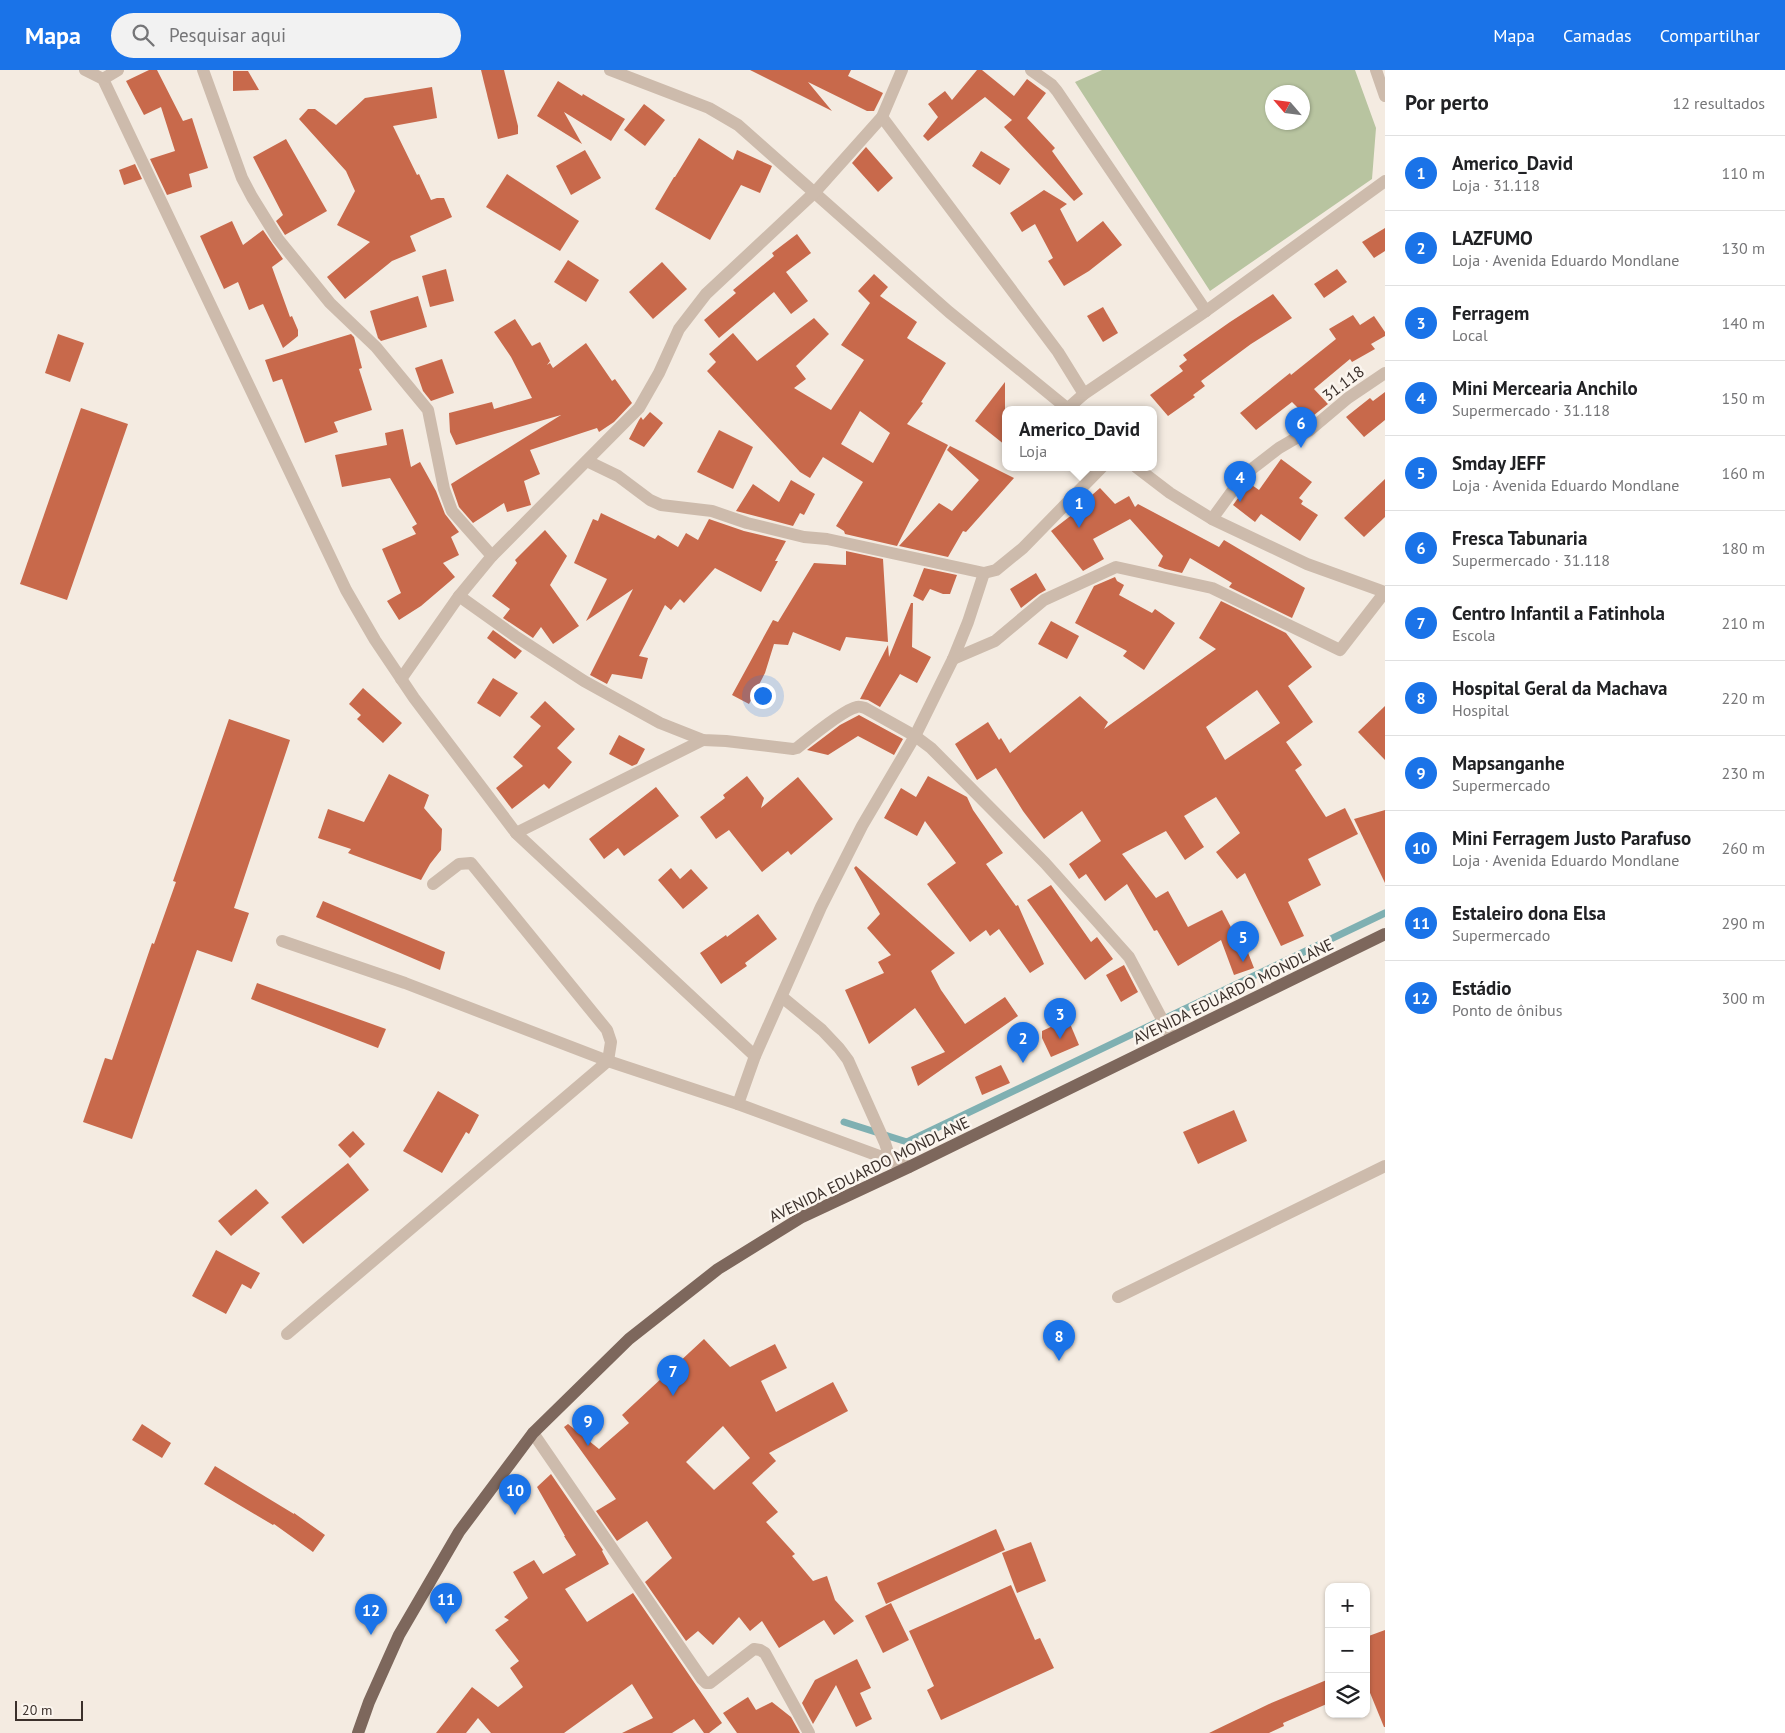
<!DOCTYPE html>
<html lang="pt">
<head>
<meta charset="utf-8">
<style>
	:root { --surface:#fff; --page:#f2f2f2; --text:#202124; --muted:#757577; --line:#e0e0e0; --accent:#1a73e8 }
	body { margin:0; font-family:"PT Sans",sans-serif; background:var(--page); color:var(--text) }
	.controls { position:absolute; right:15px; bottom:15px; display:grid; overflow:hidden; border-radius:10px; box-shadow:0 1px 4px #0004 }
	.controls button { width:45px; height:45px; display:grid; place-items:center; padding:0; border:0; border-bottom:1px solid var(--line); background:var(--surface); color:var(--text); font:25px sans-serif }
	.compass { position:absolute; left:1265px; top:15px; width:45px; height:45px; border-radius:50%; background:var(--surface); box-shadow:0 1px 4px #0004; rotate:298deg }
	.scale { position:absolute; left:15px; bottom:12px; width:68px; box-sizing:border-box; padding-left:5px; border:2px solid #3b302b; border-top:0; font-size:14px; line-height:18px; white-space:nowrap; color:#3b302b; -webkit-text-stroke:4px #fbf5ee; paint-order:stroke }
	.you { position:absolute; left:762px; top:625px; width:18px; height:18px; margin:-12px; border:4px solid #fff; border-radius:50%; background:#1a73e8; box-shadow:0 0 0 8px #1a73e833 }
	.badge { display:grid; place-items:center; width:32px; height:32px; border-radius:50%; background:var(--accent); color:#fff; font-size:16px; font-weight:700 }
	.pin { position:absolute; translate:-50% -41px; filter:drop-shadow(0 1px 2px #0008) }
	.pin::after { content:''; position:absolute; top:26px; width:18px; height:15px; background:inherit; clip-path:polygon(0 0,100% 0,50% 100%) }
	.popup { position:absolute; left:1002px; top:336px; width:155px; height:65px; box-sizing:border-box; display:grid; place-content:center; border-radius:10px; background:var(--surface); filter:drop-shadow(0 1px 4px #0005); font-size:16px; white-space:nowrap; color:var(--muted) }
	.popup b { font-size:19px; color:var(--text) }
	.popup::after { content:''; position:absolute; left:50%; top:100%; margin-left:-10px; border:10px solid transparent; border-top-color:var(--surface) }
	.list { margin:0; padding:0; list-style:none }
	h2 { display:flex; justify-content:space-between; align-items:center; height:65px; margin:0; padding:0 20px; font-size:21px }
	h2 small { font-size:16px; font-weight:400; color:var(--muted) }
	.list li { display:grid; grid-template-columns:32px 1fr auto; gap:15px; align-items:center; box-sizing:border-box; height:75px; padding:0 20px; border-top:1px solid var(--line) }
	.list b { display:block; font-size:19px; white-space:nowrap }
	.list p { margin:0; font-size:16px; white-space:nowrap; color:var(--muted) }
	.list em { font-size:16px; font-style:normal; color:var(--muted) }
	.icon { flex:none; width:28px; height:28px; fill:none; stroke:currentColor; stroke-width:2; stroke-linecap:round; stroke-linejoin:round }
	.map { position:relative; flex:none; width:1385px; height:1663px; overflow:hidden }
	header { display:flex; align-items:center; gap:30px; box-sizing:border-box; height:70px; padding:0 25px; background:var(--accent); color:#fff }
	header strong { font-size:24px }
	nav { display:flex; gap:28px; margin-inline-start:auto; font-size:18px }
	.search { width:350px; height:45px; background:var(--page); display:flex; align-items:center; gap:12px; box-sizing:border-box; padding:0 18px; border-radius:28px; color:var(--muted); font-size:19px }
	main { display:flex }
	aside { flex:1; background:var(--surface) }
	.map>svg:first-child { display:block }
</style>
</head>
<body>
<header>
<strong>Mapa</strong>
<div class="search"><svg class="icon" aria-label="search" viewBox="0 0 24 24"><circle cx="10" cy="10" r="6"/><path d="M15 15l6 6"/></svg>Pesquisar aqui</div>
<nav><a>Mapa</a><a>Camadas</a><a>Compartilhar</a></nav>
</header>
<main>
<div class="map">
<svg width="1385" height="1663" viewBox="0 0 1385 1663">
	<rect width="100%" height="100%" fill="#f4ebe1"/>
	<path fill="#b8c4a0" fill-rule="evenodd" d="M1102 0H1355L1376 58 1372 109 1210 221 1075 12ZM1272 22H1302V52H1272Z"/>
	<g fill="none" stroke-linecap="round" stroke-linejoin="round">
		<path stroke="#7fb0b2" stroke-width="7" d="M844 1052 907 1072 1385 843"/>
	</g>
	<g fill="#c8694b" fill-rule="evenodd">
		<path d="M149 0H157L183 51 192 48 208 98 189 104 192 117 167 125 150 89 175 81 161 37 144 45 126 11Z"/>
		<path d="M481 0H504L518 56V64L498 69Z"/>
		<path d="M750 0H851L848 6 883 23 874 41H867L808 12 832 41Z"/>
		<path d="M977 0H982L1014 26 1027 9 1046 23 1027 48 1055 78 1052 81 1083 124 1074 131 1004 57 1012 50 985 27 928 71 923 66 938 47 928 34 945 21 952 30Z"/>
		<path d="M233 1H248L259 20 233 21Z"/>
		<path d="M558 11 582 26 583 24 625 49 611 71 564 42 582 74 537 46Z"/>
		<path d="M432 17 437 48 393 56 417 105 419 104 431 130 437 128H444L452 147 410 166 416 181 392 191 345 229 327 207 370 172 337 155 355 121 346 101 299 49 308 39H315L336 55 365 28Z"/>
		<path d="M644 34 665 50 645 76 624 60Z"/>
		<path d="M699 68 733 90 737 80 772 96 760 123 741 115 710 170 655 139 674 107H675Z"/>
		<path d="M286 69 327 141 285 165 276 151 283 145 253 87Z"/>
		<path d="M866 77 893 108 878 122 852 93Z"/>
		<path d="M585 80 601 108 571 125 556 96Z"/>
		<path d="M981 81 1010 99 1000 115 972 96Z"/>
		<path d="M135 94 142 109 124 115 119 100Z"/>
		<path d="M507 104 579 151 560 181 486 137Z"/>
		<path d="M1044 120 1067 134 1060 139 1077 172 1103 151 1122 175 1089 201 1064 216 1048 191 1053 188 1035 154 1022 162 1010 143Z"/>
		<path d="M232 151 243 175 263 160 283 189 272 197 290 247 292 246 298 260V266L283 278 263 234 249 240 238 212 224 219 200 166Z"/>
		<path d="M1385 158V181L1374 188 1362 172Z"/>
		<path d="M797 164 811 183 786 202 808 231 791 244 774 222 719 268 704 250 736 223 733 220 774 186 772 183Z"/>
		<path d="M568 190 599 210 586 232 554 212Z"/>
		<path d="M662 192 687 219 653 249 629 222Z"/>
		<path d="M446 199 454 231 430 237 422 206Z"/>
		<path d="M1337 199 1347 212 1324 228 1314 214Z"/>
		<path d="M874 204 888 217 880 226 917 252 907 268 946 293 921 332 923 333 907 354 948 375 897 476 845 464 844 461 836 456 863 412 823 387 810 408 800 402 707 301 716 292 709 284 733 263 757 291 814 248 829 264 796 296 806 309 794 318 831 340 864 290 841 275 870 233 858 221ZM860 341 890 363 873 393 841 374Z"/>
		<path d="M1273 224 1292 248 1251 274 1201 311 1205 316 1193 325 1195 327 1168 346 1150 325 1183 301 1179 296 1187 290 1183 285 1230 252Z"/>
		<path d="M418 226 427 257 381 271 378 268 370 241Z"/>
		<path d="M1103 237 1118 263 1103 272 1087 246Z"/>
		<path d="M1353 245 1360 255 1374 246 1385 262V266L1371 274 1375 279 1352 292 1350 289 1314 319 1328 334 1309 349 1292 332 1256 360 1240 343 1290 303 1291 305 1336 269 1329 259Z"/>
		<path d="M515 249 532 276 540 272 550 291 547 295 550 293 553 298 586 273 612 311 615 309 632 333 614 352 599 362 597 358 530 380 540 404 524 411 531 435 507 442 504 433 473 453 459 437 451 414 561 345 456 375 450 362 449 343 492 332 494 339 532 328 511 287 494 262Z"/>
		<path d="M58 264 84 273 70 312 45 303Z"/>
		<path d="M351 264 354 267 362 298 359 299 372 340 334 352 338 362 305 373 282 309 273 312 265 290Z"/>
		<path d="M442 289 454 323 431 331 423 321 415 298Z"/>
		<path d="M1005 312V375L975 351Z"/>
		<path d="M1385 322V350L1364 367 1346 347 1370 328 1373 331Z"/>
		<path d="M81 338 128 354 67 530 20 514Z"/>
		<path d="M650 342 663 353 644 377 629 369 639 350 641 347 643 350Z"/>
		<path d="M403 359 411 397 420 392 436 421 445 444 459 462 451 467 459 485 443 493 455 507 421 536 399 550 387 531 401 523 382 479 416 464 412 457 417 454 390 408 342 417 335 385 387 375 385 363Z"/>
		<path d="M719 360 753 377 733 419 697 402Z"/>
		<path d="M950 376 1014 408 966 462 963 461 948 487 899 476 939 433 952 441 979 410 947 380Z"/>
		<path d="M1281 389 1312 412 1299 428 1303 431 1301 434 1318 445 1300 471 1261 444 1255 452 1233 435 1249 413 1259 420Z"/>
		<path d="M1385 409V447L1364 467 1344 448Z"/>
		<path d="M791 410 815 424 804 445 800 443 793 456 736 441 753 414 779 432Z"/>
		<path d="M1100 418 1115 434 1129 426 1135 437 1138 434 1219 477 1224 470 1305 518 1292 548 1229 517 1232 513 1190 488 1182 503 1165 499 1158 496 1163 486 1130 449 1093 469 1104 489 1083 501 1051 461 1086 434 1084 432Z"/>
		<path d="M601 443 655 469 658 465 678 477 686 463 698 470 709 449 744 461 786 471 775 491H778L761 522 715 498 684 533 680 529 671 540 665 535 639 586 648 588 642 609 612 604 607 614 590 605 633 519 586 551 607 509 574 493 593 449 598 451Z"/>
		<path d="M545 460 567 486 550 515 579 556 553 574 541 557 533 568 503 548 510 539 492 526 517 493 515 490Z"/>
		<path d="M846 481 883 489 888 572 846 567 840 581 793 562 788 575 774 574 765 603 749 634 732 625 773 550 778 552 814 493 846 495Z"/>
		<path d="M924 498 957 505 950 524H943L930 519 923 531 913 526Z"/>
		<path d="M1036 503 1046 520 1039 524 1021 538 1010 519Z"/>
		<path d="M1115 507 1117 511 1124 515 1119 525 1152 543 1155 539 1175 553 1144 600 1123 586 1127 581 1075 553 1094 516Z"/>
		<path d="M1221 531 1286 563 1312 597 1288 616 1313 652 1286 672 1302 695 1295 700 1326 747 1345 738 1358 764 1308 789 1321 815 1288 832 1304 866 1281 876 1245 803 1237 809 1216 782 1240 763 1216 727 1184 746 1204 777 1185 790 1166 761 1122 784 1156 828 1168 821 1188 857 1222 840 1244 882 1247 880 1254 898 1234 905 1221 870 1178 896 1157 860 1154 861 1127 814 1105 831 1086 804 1079 809 1069 794 1101 771 1082 741 1044 769 1023 741 996 698 977 710 955 674 988 652 999 670 1001 668 1010 683 1080 626 1108 652 1104 659 1216 579 1199 568ZM1257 620 1280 653 1225 690 1206 657Z"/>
		<path d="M911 533H913L912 577 931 587 917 613 900 604 880 637 868 630 860 629 888 575 889 587Z"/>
		<path d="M1051 551 1079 566 1067 589 1038 574Z"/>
		<path d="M493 560 522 581 515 589 487 568Z"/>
		<path d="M493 608 518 623 500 647 477 633Z"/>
		<path d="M363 618 402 653 383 673 357 649 361 645 349 634Z"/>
		<path d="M545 631 575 659 557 678 572 692 549 719 544 714 512 739 496 718 523 696 513 687 541 656 530 647Z"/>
		<path d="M1385 636V690L1358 662Z"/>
		<path d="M859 645 903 669 894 685 858 666 828 685 807 680 840 655Z"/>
		<path d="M229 649 290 670 234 838 249 843 232 892 197 880 132 1069 83 1052 105 988 112 990 152 873 154 874 176 812 173 811Z"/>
		<path d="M619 665 645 679 637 694 632 696 609 684Z"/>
		<path d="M389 704 429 725 424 738 442 759 441 780 430 794 421 810 348 783 351 779 318 768 328 739 364 752Z"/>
		<path d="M747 706 764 728 761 738 798 707 833 749 791 785 788 781 762 802 729 760 716 769 700 747 725 728 723 725Z"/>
		<path d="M928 706 967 727 973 740 1003 783 986 794 1016 836 1018 835 1044 894 1030 903 999 859 990 866 986 860 970 872 927 814 956 793 925 751 917 766 884 748 901 718 916 727Z"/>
		<path d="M656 717 679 746 624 786 618 778 604 789 589 769Z"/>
		<path d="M1385 740V813L1354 749Z"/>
		<path d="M856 796 955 883 931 901 941 920 965 954 1005 927 1018 946 918 1016 911 997 945 982 915 938 869 974 845 920 884 903 878 892 891 885 867 858 880 844 854 798Z"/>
		<path d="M671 798 680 809 691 799 708 818 683 839 658 810Z"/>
		<path d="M1051 815 1091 872 1097 867 1113 889 1085 910 1027 830Z"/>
		<path d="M323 831 445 882 440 900 316 847Z"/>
		<path d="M758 844 777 869 745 893 747 896 721 914 700 883 726 865 727 867Z"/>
		<path d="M1124 895 1138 922 1121 932 1106 905Z"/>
		<path d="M257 913 386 959 378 978 251 929Z"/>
		<path d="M1068 949 1079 975 1051 987 1042 968V961Z"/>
		<path d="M1001 995 1010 1013 982 1025 975 1007Z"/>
		<path d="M438 1021 479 1045 469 1064 466 1062 442 1103 403 1081Z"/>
		<path d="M1234 1040 1247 1071 1198 1094 1183 1062Z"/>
		<path d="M353 1061 365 1074 350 1088 338 1075Z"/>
		<path d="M348 1093 369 1120 303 1174 281 1147Z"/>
		<path d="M256 1119 269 1133 231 1166 218 1151Z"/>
		<path d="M216 1180 260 1203 251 1219 242 1214 226 1244 192 1226Z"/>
		<path d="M704 1269 730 1297 775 1274 787 1298 761 1311 776 1342 833 1312 848 1341 769 1383 776 1391 752 1413 778 1442 766 1452 795 1484 792 1486 813 1511 827 1506 835 1530 854 1551 834 1565 824 1550 779 1578 762 1551 750 1561 739 1547 713 1575 698 1561 686 1571 645 1512 672 1488 647 1451 617 1471 596 1441 616 1429 564 1357 568 1354 599 1379 629 1353 622 1345ZM723 1356 750 1388 714 1420 686 1392Z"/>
		<path d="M142 1354 171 1373 162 1388 132 1370Z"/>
		<path d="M215 1396 294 1444V1443L325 1465 313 1482 274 1454 273 1455 204 1414Z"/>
		<path d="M551 1404 603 1480 602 1481 609 1494 565 1519 587 1552 633 1523 722 1653 709 1663H704L694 1649 672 1663H622L653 1648 632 1614 564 1663H491L478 1648 466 1663H436L472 1617 498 1637 523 1617 510 1598 519 1591 495 1560 509 1550 504 1547 528 1528 513 1502 534 1490 543 1504 576 1485 564 1466H565L537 1417Z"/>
		<path d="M996 1459 1005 1480 886 1534 877 1513Z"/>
		<path d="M1031 1472 1046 1511 1017 1523 1002 1483Z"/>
		<path d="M1011 1515 1035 1570 1040 1568 1054 1598 941 1650 927 1620 934 1616 909 1561Z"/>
		<path d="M891 1533 909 1570 883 1583 865 1546Z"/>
		<path d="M1385 1560V1657H1384L1366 1613V1567Z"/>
		<path d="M857 1589 871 1618 860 1623 872 1649 856 1657 836 1615 813 1654 802 1633 815 1610Z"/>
		<path d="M1329 1609V1633L1283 1653 1284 1656 1269 1663H1209L1269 1634Z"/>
		<path d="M748 1627 756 1640 772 1632 791 1647 800 1663H737L723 1643Z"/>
	</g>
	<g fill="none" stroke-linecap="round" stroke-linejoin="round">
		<g stroke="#cdbbac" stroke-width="12">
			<path d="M282 871 405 913 608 991 738 1034"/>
			<path d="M1118 1227 1385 1096"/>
			<path d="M287 1264 608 991 611 972 607 960 471 793 459 794 433 814"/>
		</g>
		<g stroke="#cdbbac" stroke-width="12">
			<path d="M85 0 103 9 346 520 375 570 414 628 516 763 755 986"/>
			<path d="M203 0 242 108 252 127 278 169 330 233 376 277 428 340 444 419 452 441 492 486"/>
			<path d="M610 0 709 38 738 55 949 242 1068 339"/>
			<path d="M1031 0 1052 15 1057 21 1206 241"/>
			<path d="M1376 0 1385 26"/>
			<path d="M103 9 118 0"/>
			<path d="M882 47 1058 282 1084 324"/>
			<path d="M1067 339 1084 324 1206 241 1385 111"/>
			<path d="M587 391 618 406 650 430 661 435 712 441 747 453 804 467 827 469 984 503 996 500 1023 478 1102 397"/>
			<path d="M1136 397 1170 423 1212 449 1307 494 1385 522"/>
			<path d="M1212 449 1244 405 1279 378 1310 360 1348 328 1385 303"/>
			<path d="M459 526 515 566 584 611 660 653 703 670 726 671 793 679 797 678C808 669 845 639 857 637 859 636 862 637 865 638L915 666 931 678 1045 793 1129 887 1172 968"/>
			<path d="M953 589 995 571 1044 530 1116 497 1212 518 1340 580 1385 522"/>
			<path d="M401 609 459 526 492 486 639 338 659 303 679 259 706 224 815 122 882 47 902 0"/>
			<path d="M516 763 703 670"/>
			<path d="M782 927 822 960 839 978 848 990 885 1073 891 1092"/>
			<path d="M909 1097 738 1034 755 986 821 837 862 756 915 666 953 589 968 552 984 503"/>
			<path d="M533 1363 702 1609 706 1613H710L754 1579 760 1580 765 1583 809 1663"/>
		</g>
		<path stroke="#7d675c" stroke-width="12" d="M358 1663 369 1632 399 1565 459 1462 533 1363 629 1269 718 1199 802 1147 909 1097 1385 864"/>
	</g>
	<g text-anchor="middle" stroke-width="5" stroke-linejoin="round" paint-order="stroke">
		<g font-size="16" fill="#3b302b" stroke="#fbf5ee">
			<text transform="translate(1343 313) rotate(-37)" y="6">31.118</text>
			<text transform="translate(1233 921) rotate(-26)" y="6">AVENIDA EDUARDO MONDLANE</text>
			<text transform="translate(869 1099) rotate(-26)" y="6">AVENIDA EDUARDO MONDLANE</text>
		</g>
	</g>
</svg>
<div class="controls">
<button>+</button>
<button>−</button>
<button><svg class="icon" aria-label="layers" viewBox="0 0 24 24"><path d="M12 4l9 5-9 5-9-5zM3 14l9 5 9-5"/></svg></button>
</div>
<svg class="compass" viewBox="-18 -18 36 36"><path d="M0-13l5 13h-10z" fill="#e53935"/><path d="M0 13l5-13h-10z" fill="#757577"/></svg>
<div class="scale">20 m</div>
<div class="you"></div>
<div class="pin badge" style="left:1079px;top:458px">1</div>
<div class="popup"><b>Americo_David</b>Loja</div>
<div class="pin badge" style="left:1023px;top:993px">2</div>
<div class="pin badge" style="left:1060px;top:969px">3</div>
<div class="pin badge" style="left:1240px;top:432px">4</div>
<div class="pin badge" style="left:1243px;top:892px">5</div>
<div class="pin badge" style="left:1301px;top:378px">6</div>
<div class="pin badge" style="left:673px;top:1326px">7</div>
<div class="pin badge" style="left:1059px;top:1291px">8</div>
<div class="pin badge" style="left:588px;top:1376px">9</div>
<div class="pin badge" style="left:515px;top:1445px">10</div>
<div class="pin badge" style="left:446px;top:1554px">11</div>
<div class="pin badge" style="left:371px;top:1565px">12</div>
</div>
<aside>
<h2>Por perto<small>12 resultados</small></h2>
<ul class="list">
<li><span class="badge">1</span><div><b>Americo_David</b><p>Loja · 31.118</p></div><em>110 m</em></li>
<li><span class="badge">2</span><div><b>LAZFUMO</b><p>Loja · Avenida Eduardo Mondlane</p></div><em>130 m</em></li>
<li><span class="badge">3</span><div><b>Ferragem</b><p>Local</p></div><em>140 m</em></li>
<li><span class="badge">4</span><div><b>Mini Mercearia Anchilo</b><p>Supermercado · 31.118</p></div><em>150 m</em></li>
<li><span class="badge">5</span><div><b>Smday JEFF</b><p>Loja · Avenida Eduardo Mondlane</p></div><em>160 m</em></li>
<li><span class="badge">6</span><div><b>Fresca Tabunaria</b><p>Supermercado · 31.118</p></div><em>180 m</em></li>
<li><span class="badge">7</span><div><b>Centro Infantil a Fatinhola</b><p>Escola</p></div><em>210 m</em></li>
<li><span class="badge">8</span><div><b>Hospital Geral da Machava</b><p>Hospital</p></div><em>220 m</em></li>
<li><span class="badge">9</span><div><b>Mapsanganhe</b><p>Supermercado</p></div><em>230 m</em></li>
<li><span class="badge">10</span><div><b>Mini Ferragem Justo Parafuso</b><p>Loja · Avenida Eduardo Mondlane</p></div><em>260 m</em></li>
<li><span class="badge">11</span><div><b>Estaleiro dona Elsa</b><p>Supermercado</p></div><em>290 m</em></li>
<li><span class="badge">12</span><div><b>Estádio</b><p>Ponto de ônibus</p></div><em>300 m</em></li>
</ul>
</aside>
</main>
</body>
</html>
